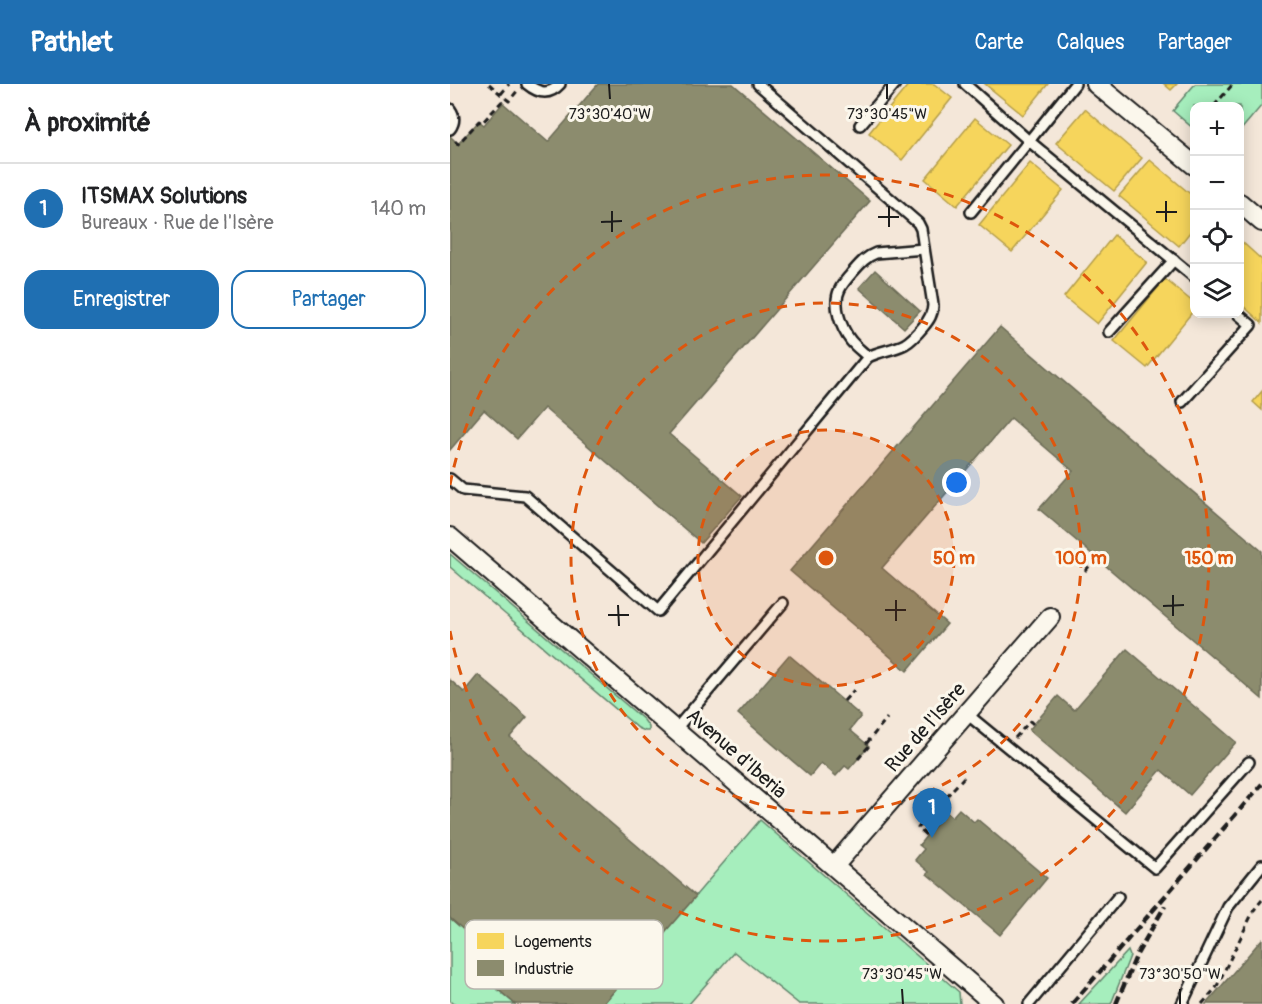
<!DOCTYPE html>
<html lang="fr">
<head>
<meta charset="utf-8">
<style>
	:root { --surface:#fff; --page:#f2f2f2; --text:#202124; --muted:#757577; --line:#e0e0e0; --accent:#1f6fb2 }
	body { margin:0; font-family:Pangolin,sans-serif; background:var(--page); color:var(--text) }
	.controls { position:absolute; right:18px; top:18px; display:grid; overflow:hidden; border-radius:12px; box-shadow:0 3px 15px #0003 }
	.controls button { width:54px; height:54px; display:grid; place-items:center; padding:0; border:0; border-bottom:2px solid var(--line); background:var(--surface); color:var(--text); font:30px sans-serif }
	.you { position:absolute; left:507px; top:399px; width:21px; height:21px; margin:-15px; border:4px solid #fff; border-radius:50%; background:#1a73e8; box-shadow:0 0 0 9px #1a73e833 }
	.badge { display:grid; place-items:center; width:39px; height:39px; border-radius:50%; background:var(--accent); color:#fff; font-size:20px; font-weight:700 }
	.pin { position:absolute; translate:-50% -50px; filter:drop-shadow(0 2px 3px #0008) }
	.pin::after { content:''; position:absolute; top:32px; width:21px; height:18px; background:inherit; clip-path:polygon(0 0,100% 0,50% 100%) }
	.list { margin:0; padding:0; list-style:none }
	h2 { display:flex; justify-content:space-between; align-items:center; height:78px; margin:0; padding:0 24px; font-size:26px }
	h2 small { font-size:20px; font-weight:400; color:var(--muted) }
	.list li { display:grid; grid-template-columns:39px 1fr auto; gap:18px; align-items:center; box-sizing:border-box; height:90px; padding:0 24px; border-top:2px solid var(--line) }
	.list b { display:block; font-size:22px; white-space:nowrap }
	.list p { margin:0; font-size:20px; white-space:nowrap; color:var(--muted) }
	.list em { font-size:20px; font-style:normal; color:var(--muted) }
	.actions { display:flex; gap:12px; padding:18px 24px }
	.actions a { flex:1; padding:14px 0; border:2px solid var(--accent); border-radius:18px; text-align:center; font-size:21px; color:var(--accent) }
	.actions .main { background:var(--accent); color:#fff }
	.icon { flex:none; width:33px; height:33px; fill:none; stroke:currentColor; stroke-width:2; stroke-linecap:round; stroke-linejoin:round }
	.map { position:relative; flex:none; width:812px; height:920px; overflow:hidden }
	header { display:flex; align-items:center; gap:36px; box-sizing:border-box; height:84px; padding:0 30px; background:var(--accent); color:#fff }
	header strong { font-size:28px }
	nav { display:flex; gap:33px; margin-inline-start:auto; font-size:21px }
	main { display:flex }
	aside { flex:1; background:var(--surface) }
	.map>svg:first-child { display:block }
</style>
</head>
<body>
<header>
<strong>Pathlet</strong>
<nav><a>Carte</a><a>Calques</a><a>Partager</a></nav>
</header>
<main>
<aside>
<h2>À proximité<small></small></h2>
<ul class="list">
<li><span class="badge">1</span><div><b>ITSMAX Solutions</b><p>Bureaux · Rue de l'Isère</p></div><em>140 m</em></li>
</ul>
<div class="actions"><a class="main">Enregistrer</a><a>Partager</a></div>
</aside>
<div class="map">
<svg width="812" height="920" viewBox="0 0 812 920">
	<rect width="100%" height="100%" fill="#f4e7d9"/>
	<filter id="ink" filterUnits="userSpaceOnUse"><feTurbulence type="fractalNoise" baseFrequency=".0167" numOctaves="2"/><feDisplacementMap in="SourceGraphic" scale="12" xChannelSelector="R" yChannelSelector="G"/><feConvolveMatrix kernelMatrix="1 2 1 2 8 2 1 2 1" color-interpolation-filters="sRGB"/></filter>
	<g filter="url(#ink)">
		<g fill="#a6eebd" stroke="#61856c" stroke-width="1.5">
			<path d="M745 0H812V21L790 47V22H744V45L723 27 727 22V21Z"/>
			<path d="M0 470 194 636 199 643V647H195L188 644 0 483Z"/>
			<path d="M310 736 509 908 510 920H349L284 868 239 920H153Z"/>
			<path d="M0 834 39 868 24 886 65 920H3L0 917Z"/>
			<path d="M678 867 680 872 661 920H629Z"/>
		</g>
		<g fill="#f6d55c" stroke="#b59e49" stroke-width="1.5">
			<path d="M459 0H484L502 14 452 76 419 49Z"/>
			<path d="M535 0H598L573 31Z"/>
			<path d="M714 0H727L721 6Z"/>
			<path d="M635 25 692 74 664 107 606 59Z"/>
			<path d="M525 34 558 61 507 122 475 95Z"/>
			<path d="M700 76 744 113V143L729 162 669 112Z"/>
			<path d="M580 79 613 106 562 168 529 141Z"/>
			<path d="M664 151 697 178 647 240 614 213Z"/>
			<path d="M790 156 812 176V239L790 219Z"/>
			<path d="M715 195 744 219V226L697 284 664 257Z"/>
			<path d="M812 307V326L803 318Z"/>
		</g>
		<g fill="#8c8c6e" stroke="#6a6a55" stroke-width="1.5">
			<path d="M148 0H283L420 117 219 350 292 412 251 459 94 324 67 355 34 326 0 366V167L1 166 0 165V52L8 60 29 37 34 41 53 19 98 58Z"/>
			<path d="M425 186 470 227 454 244 409 204Z"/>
			<path d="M550 243 812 467V615L589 425 623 387 561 334 432 484 497 540 457 587 340 487Z"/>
			<path d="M677 565 786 658 740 711 711 686 675 728 579 646 608 612 624 626Z"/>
			<path d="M339 571 411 632 400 646 419 662 399 685 395 682 386 692 371 679 360 692 288 630Z"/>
			<path d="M28 591 77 633 60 653 246 812 153 920H65L24 885 39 868 0 834V596L14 608Z"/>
			<path d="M509 725 524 738 527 735 597 794 550 851 477 790 479 788 465 776 474 765 469 761 496 728 502 733Z"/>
			<path d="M812 855V920H756Z"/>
		</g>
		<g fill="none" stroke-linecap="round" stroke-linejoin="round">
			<g stroke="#1c1c1c" stroke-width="14">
				<g id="lane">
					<path d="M77 0C88 9 99 12 110 0"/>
					<path d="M515 0 579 57 521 128"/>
					<path d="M625 0 579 57 744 193"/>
					<path d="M0 25C5 32 5 38 0 45"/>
					<path d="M410 41 445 0"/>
					<path d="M659 248 724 176"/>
					<path d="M418 273C413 268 406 263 401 257 391 244 382 220 390 205 393 199 397 195 401 190 409 181 415 173 426 169L474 165"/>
					<path d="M732 318 801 241 788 230"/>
					<path d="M0 395 13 406 75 412 208 527 418 273C430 267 443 266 455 260 462 256 468 249 473 243 479 236 483 230 483 221L471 145 468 139 308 0"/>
					<path d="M517 630 705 784 799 678"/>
					<path d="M225 646 333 519"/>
					<path d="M579 920 668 813"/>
					<path d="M732 920 778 823 812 781"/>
				</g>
			</g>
			<g stroke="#1c1c1c" stroke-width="22">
				<g id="street">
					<path d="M646 0 744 81"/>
					<path d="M790 119 812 138"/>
					<path d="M0 453 544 920"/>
					<path d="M384 782 600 533"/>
				</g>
			</g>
			<g stroke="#1c1c1c" stroke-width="3" stroke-dasharray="6 4.5" stroke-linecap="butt">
				<path d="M39 0 55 14"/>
				<path d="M51 10 59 0"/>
				<path d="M764 22 783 0"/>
				<path d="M5 57 8 60 29 37 32 39 55 14 59 17 68 6"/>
				<path d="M635 487 647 474"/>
				<path d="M394 617 404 606"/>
				<path d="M565 654 580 637 584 641"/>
				<path d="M408 675 419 662 416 660 437 634"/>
				<path d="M476 751 468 744 514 693"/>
				<path d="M752 920 766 904 804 826 812 816"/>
			</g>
			<use href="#lane" stroke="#fbf7ec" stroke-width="9"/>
			<use href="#street" stroke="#fbf7ec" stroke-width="18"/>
			<g stroke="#1c1c1c" stroke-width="4.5" stroke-dasharray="9 4.5" stroke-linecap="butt">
				<path d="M622 920 812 700"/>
				<path d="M666 920 687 870 715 822"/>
			</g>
		</g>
	</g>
	<path fill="none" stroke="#1c1c1c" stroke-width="2" d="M159 0 160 15M437 0V15M716 117V138M439 122V143M162 127V148M706 128H727M428 133H449M151 138 172 137M723 511V532M446 516V537M168 521 169 542M713 522 734 521M435 526H456M158 531H179M452 905 453 920M730 905V920"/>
	<circle cx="376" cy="474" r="128" fill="#de560d" fill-opacity=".12"/>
	<g fill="none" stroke="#de560d" stroke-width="3" stroke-dasharray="10 8">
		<circle cx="376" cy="474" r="128"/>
		<circle cx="376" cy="474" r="255"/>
		<path d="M0 401A383 383 0 1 1 0 547"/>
	</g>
	<g text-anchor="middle" stroke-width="6" stroke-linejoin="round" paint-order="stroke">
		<g font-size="20" fill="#1c1c1c" stroke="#fbf7ec">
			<text transform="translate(475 643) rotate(-49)" y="7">Rue de l'Isère</text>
			<text transform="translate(287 669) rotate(41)" y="7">Avenue d'Iberia</text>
		</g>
	</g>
	<rect x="15" y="836" width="198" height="69" rx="9" fill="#fbf7ec" stroke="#b8b5ae" stroke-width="1.5"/>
	<rect x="27" y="849" width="27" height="16" fill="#f6d55c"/>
	<rect x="27" y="876" width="27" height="16" fill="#8c8c6e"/>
	<g font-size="16" fill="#1c1c1c">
		<text x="64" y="863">Logements</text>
		<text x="64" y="890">Industrie</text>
	</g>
	<g font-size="15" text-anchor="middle" fill="#1c1c1c" stroke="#fbf7ec" stroke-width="6" stroke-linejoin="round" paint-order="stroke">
		<text x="160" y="35">73°30'40"W</text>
		<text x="437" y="35">73°30'45"W</text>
		<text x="452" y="895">73°30'45"W</text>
		<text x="730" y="895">73°30'50"W</text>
	</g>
	<circle cx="376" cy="474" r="9" fill="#de560d" stroke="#fbf7ec" stroke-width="3"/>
	<g font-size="18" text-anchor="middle" font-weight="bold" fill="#de560d" stroke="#fbf7ec" stroke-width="6" stroke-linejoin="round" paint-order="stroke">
		<text x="504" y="480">50 m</text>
		<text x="631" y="480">100 m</text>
		<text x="759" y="480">150 m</text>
	</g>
</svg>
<div class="controls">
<button>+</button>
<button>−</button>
<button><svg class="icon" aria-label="locate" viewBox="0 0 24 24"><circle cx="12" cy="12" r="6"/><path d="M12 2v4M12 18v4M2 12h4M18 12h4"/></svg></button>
<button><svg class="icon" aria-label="layers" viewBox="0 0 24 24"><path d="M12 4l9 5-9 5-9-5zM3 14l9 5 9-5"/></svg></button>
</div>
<div class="you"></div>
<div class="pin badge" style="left:482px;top:754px">1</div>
</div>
</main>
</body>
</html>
